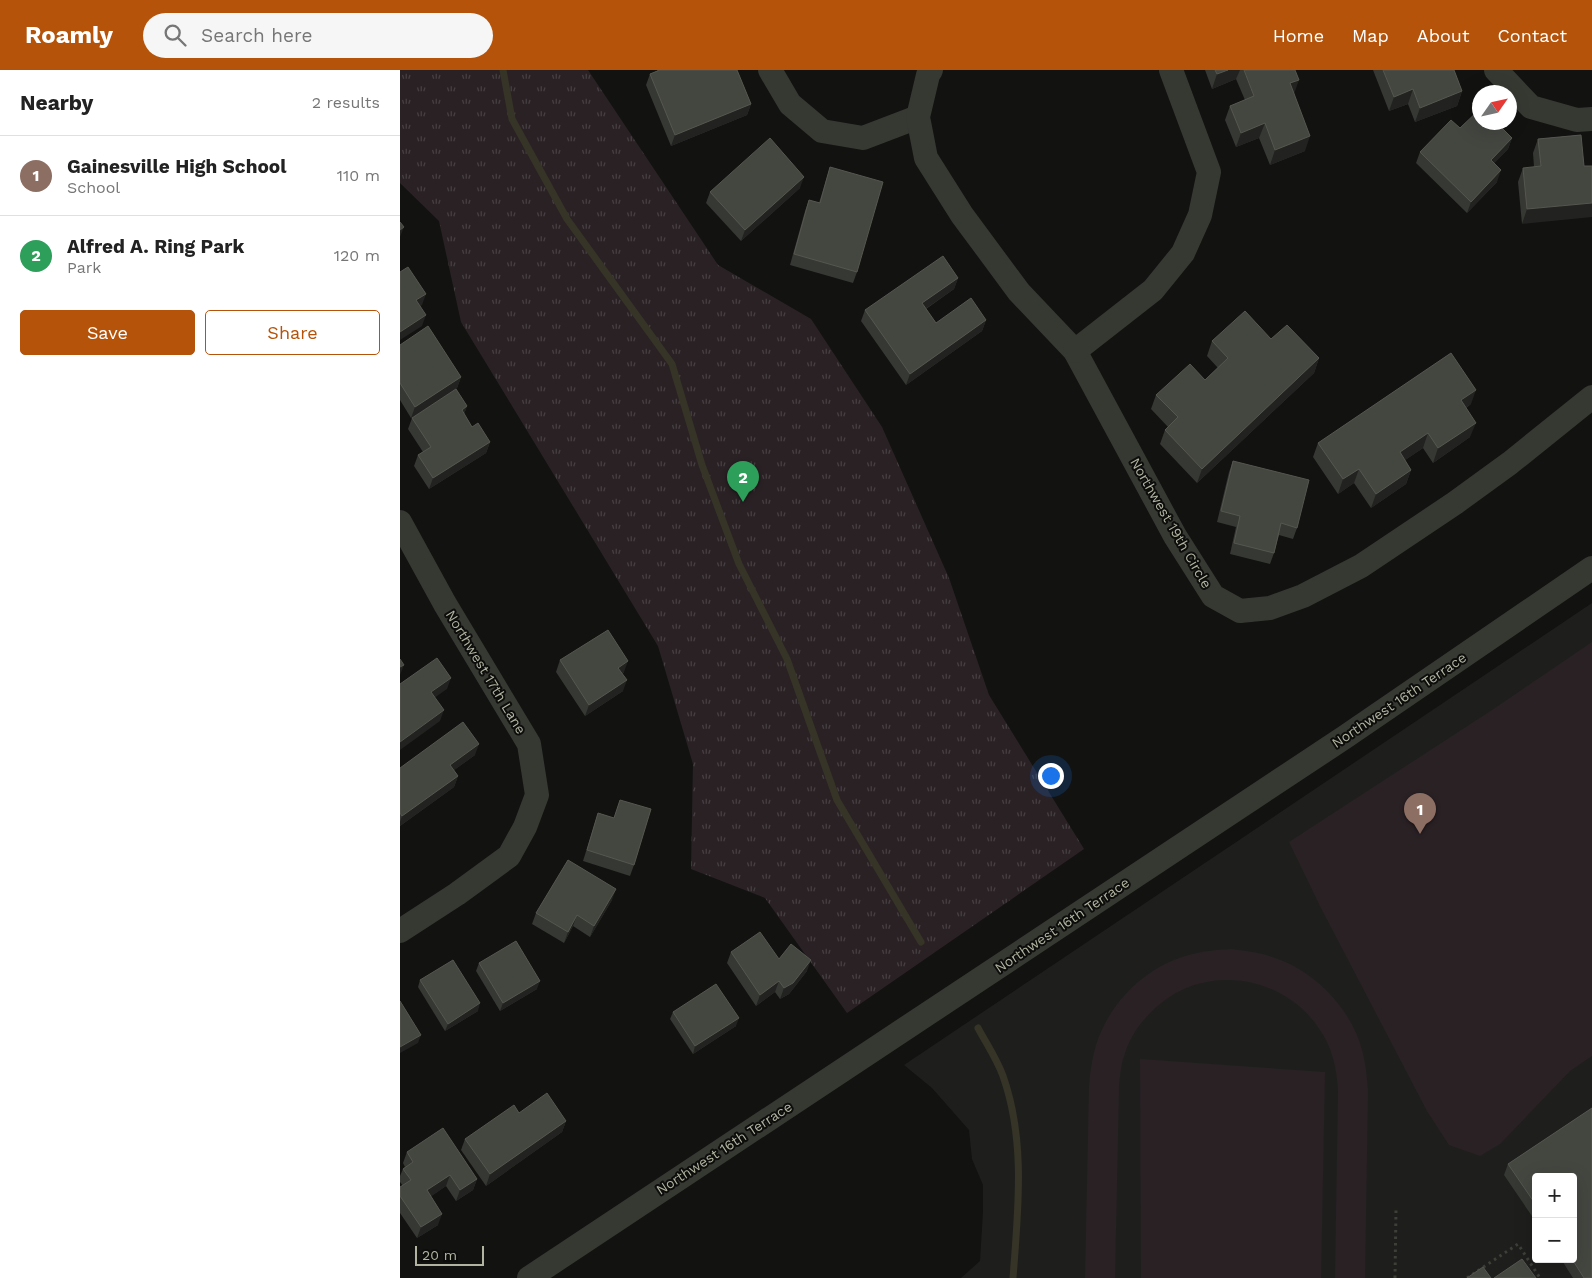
<!DOCTYPE html>
<html lang="en">
<head>
<meta charset="utf-8">
<style>
	:root { --surface:#fff; --page:#f6f6f6; --text:#222; --muted:#767676; --line:#e0e0e0; --accent:#b45309 }
	body { margin:0; font-family:"Work Sans",sans-serif; background:var(--page); color:var(--text) }
	.controls { position:absolute; right:15px; bottom:15px; display:grid; overflow:hidden; border-radius:5px; box-shadow:0 5px 20px #0002 }
	.controls button { width:45px; height:45px; display:grid; place-items:center; padding:0; border:0; border-bottom:1px solid var(--line); background:var(--surface); color:var(--text); font:25px sans-serif }
	.compass { position:absolute; left:1072px; top:15px; width:45px; height:45px; border-radius:50%; background:var(--surface); box-shadow:0 5px 20px #0002; rotate:56deg }
	.scale { position:absolute; left:15px; bottom:12px; width:69px; box-sizing:border-box; padding-left:5px; border:2px solid #b2b4a1; border-top:0; font-size:14px; line-height:18px; white-space:nowrap; color:#b2b4a1; -webkit-text-stroke:4px #0d0d0c; paint-order:stroke }
	.you { position:absolute; left:650px; top:705px; width:18px; height:18px; margin:-12px; border:4px solid #fff; border-radius:50%; background:#1a73e8; box-shadow:0 0 0 8px #1a73e833 }
	.badge { display:grid; place-items:center; width:32px; height:32px; border-radius:50%; background:var(--accent); color:#fff; font-size:16px; font-weight:700 }
	.pin { position:absolute; translate:-50% -41px; filter:drop-shadow(0 1px 2px #0008) }
	.pin::after { content:''; position:absolute; top:26px; width:18px; height:15px; background:inherit; clip-path:polygon(0 0,100% 0,50% 100%) }
	.list { margin:0; padding:0; list-style:none }
	h2 { display:flex; justify-content:space-between; align-items:center; height:65px; margin:0; padding:0 20px; font-size:21px }
	h2 small { font-size:16px; font-weight:400; color:var(--muted) }
	.list li { display:grid; grid-template-columns:32px 1fr auto; gap:15px; align-items:center; box-sizing:border-box; height:80px; padding:0 20px; border-top:1px solid var(--line) }
	.list b { display:block; font-size:19px; white-space:nowrap }
	.list p { margin:0; font-size:16px; white-space:nowrap; color:var(--muted) }
	.list em { font-size:16px; font-style:normal; color:var(--muted) }
	.actions { display:flex; gap:10px; padding:15px 20px }
	.actions a { flex:1; padding:11px 0; border:1px solid var(--accent); border-radius:5px; text-align:center; font-size:18px; color:var(--accent) }
	.actions .main { background:var(--accent); color:#fff }
	.icon { flex:none; width:28px; height:28px; fill:none; stroke:currentColor; stroke-width:2; stroke-linecap:round; stroke-linejoin:round }
	.map { position:relative; flex:none; width:1192px; height:1208px; overflow:hidden }
	header { display:flex; align-items:center; gap:30px; box-sizing:border-box; height:70px; padding:0 25px; background:var(--accent); color:#fff }
	header strong { font-size:24px }
	nav { display:flex; gap:28px; margin-inline-start:auto; font-size:18px }
	.search { width:350px; height:45px; background:var(--page); display:flex; align-items:center; gap:12px; box-sizing:border-box; padding:0 18px; border-radius:28px; color:var(--muted); font-size:19px }
	main { display:flex }
	aside { flex:1; background:var(--surface) }
	.map>svg:first-child { display:block }
</style>
</head>
<body>
<header>
<strong>Roamly</strong>
<div class="search"><svg class="icon" aria-label="search" viewBox="0 0 24 24"><circle cx="10" cy="10" r="6"/><path d="M15 15l6 6"/></svg>Search here</div>
<nav><a>Home</a><a>Map</a><a>About</a><a>Contact</a></nav>
</header>
<main>
<aside>
<h2>Nearby<small>2 results</small></h2>
<ul class="list">
<li><span class="badge" style="background:#8d6e63">1</span><div><b>Gainesville High School</b><p>School</p></div><em>110 m</em></li>
<li><span class="badge" style="background:#2e9e5b">2</span><div><b>Alfred A. Ring Park</b><p>Park</p></div><em>120 m</em></li>
</ul>
<div class="actions"><a class="main">Save</a><a>Share</a></div>
</aside>
<div class="map">
<svg width="1192" height="1208" viewBox="0 0 1192 1208">
	<defs>
		<pattern id="grass-tufts" width="24" height="20" patternUnits="userSpaceOnUse" patternTransform="scale(1.25)"><rect width="24" height="20" fill="#2a2125"/><path d="M3 7l-1-3M5 7V3M7 7l1-3M15 17l-1-3M17 17v-4M19 17l1-3" fill="none" stroke="#463f42"/></pattern>
	</defs>
	<rect width="100%" height="100%" fill="#121211"/>
	<path fill="#1e1f1d" fill-rule="evenodd" d="M1192 533V1208H561L580 1191 583 1142V1115L572 1089 569 1060 532 1018 504 995ZM1136 1107H1173V1189H1136Z"/>
	<path fill="url(#grass-tufts)" d="M0 0H188L318 195 411 249 482 357 549 508 589 625 684 779 447 943 365 828 291 799 293 694 258 576 61 252 39 151 0 113Z"/>
	<g fill="#2a2125">
		<path d="M1192 572V986L1170 1001 1100 1074 1080 1086 1049 1075 1027 1041 921 838 889 772 1092 640Z"/>
		<path d="M831 879C845 881 859 882 872 887 914 900 951 938 962 980 966 994 967 1008 968 1022L965 1208H935L938 1022C937 998 932 976 918 957 883 906 808 894 760 934 744 947 731 964 725 983 721 994 720 1005 719 1017L715 1208H685L689 1016C690 1002 692 988 696 975 709 933 746 896 789 885 803 881 816 880 831 879Z"/>
		<path d="M740 989 925 1002 921 1208H741Z"/>
	</g>
	<g fill="none" stroke-linecap="round" stroke-linejoin="round">
		<g stroke="#363427" stroke-width="7">
			<path d="M103 0 112 49 167 149 272 294 302 395 339 494 387 589 437 730 521 872"/>
			<path d="M578 958C586 973 597 989 603 1006 626 1071 618 1140 613 1208"/>
		</g>
		<g stroke="#3e3f38" stroke-width="3" stroke-dasharray="2.5 4" stroke-linecap="butt">
			<path d="M995 1208 996 1140"/>
			<path d="M1067 1208 1118 1174 1140 1208"/>
		</g>
		<g stroke="#363832" stroke-width="24">
			<path d="M370 0 390 34 422 61 463 68 518 47"/>
			<path d="M531 0 528 5 518 47 526 88 562 145 619 222 675 281 775 466 813 526 840 541 870 538 903 526 961 496 1055 433 1110 393 1192 327"/>
			<path d="M1096 0 1131 37 1177 50 1192 49"/>
			<path d="M675 281 753 220 783 183 800 145 809 102 771 0"/>
			<path d="M0 452 45 534 129 674 137 725 125 757 109 786 57 824 0 861"/>
			<path d="M129 1208 945 667 1192 498"/>
		</g>
	</g>
	<g fill="#363834">
		<path d="M257 0H337L351 34 347 45 271 76 246 15 250 4 257 1Z"/>
		<path d="M805 0H895L894 24 905 81 870 95 859 68 836 77 825 50 830 36 845 30 836 9 812 19Z"/>
		<path d="M973 0H1054L1062 21 1057 36 1015 52 1008 34 989 41Z"/>
		<path d="M1060 58 1112 68 1108 79 1094 93 1097 112 1067 143 1016 93 1020 82Z"/>
		<path d="M1181 65 1122 154 1118 112 1123 98 1134 97 1133 83 1138 69Z"/>
		<path d="M430 97 457 202 453 213 390 195 405 141 409 130 419 133Z"/>
		<path d="M400 118 341 171 306 133 310 122Z"/>
		<path d="M558 208 554 219 526 239 536 253 586 250 582 261 506 315 461 251 465 240Z"/>
		<path d="M871 269 919 288 914 303 797 413 760 374 765 360 768 357 751 339 756 325 805 310 818 298 807 286 812 271Z"/>
		<path d="M0 275 61 307 57 318 11 348 0 330Z"/>
		<path d="M1071 334 1066 338 1070 367 1033 393 1023 378 1005 390 1011 400 1006 414 971 438 954 413 938 424 913 387 918 373Z"/>
		<path d="M67 336 64 344 72 357 90 372 86 383 29 419 14 396 18 385 23 382 8 359 12 348Z"/>
		<path d="M833 391 897 458 893 469 879 465 874 483 870 494 830 484 836 457 817 452 829 402Z"/>
		<path d="M160 590 224 602 222 604 223 621 185 646 156 602Z"/>
		<path d="M75 685 54 700 58 706 54 717 0 756V698Z"/>
		<path d="M220 730 234 795 230 806 183 791 198 743 214 748Z"/>
		<path d="M212 830 190 867 173 856 164 873 132 854 136 843Z"/>
		<path d="M331 882 379 889 407 901 389 924 380 929 375 922 356 936 327 893Z"/>
		<path d="M79 893 137 919 100 941 76 901Z"/>
		<path d="M20 910 78 941 45 961 18 917Z"/>
		<path d="M273 942 336 956 293 984 270 949Z"/>
		<path d="M1192 1038V1208H1173L1161 1189H1173V1107H1136V1152L1104 1105 1108 1094Z"/>
		<path d="M119 1043 166 1051 162 1062 86 1116 61 1080 65 1069Z"/>
		<path d="M7 1082 77 1109 73 1120 56 1131 46 1116 31 1126 38 1155 17 1168 0 1143V1117L3 1116 0 1112V1106L3 1099 5 1097 3 1093Z"/>
	</g>
	<g fill="#222321">
		<path d="M828 0H840L836 9 812 19 817 4Z"/>
		<path d="M899 10 894 24 890 13Z"/>
		<path d="M1013 19 1008 34 989 41 994 27Z"/>
		<path d="M1062 21 1057 36 1015 52 1020 38Z"/>
		<path d="M351 34 347 45 271 76 275 65Z"/>
		<path d="M865 53 859 68 836 77 841 63Z"/>
		<path d="M910 66 905 81 870 95 875 80Z"/>
		<path d="M1112 68 1108 79 1087 101 1091 90Z"/>
		<path d="M1101 100 1097 112 1067 143 1071 132Z"/>
		<path d="M404 107 400 118 341 171 345 160Z"/>
		<path d="M1192 133V147L1122 154 1127 139Z"/>
		<path d="M4 157 0 167V160Z"/>
		<path d="M558 208 554 219 518 244 522 233Z"/>
		<path d="M26 224 22 235 12 242 16 230Z"/>
		<path d="M26 245 22 256 0 270V262Z"/>
		<path d="M586 250 582 261 506 315 510 304Z"/>
		<path d="M919 288 914 303 797 413 802 399Z"/>
		<path d="M61 307 57 318 11 348 15 337Z"/>
		<path d="M1076 320 1071 334 1055 345 1061 330Z"/>
		<path d="M67 336 63 347 62 340Z"/>
		<path d="M1076 353 1070 367 1033 393 1038 378Z"/>
		<path d="M1028 363 1023 378 995 397 1000 382Z"/>
		<path d="M90 372 86 383 29 419 33 408Z"/>
		<path d="M959 399 954 413 938 424 943 409Z"/>
		<path d="M1011 400 1006 414 971 438 976 424Z"/>
		<path d="M228 591 224 602 214 609 218 598Z"/>
		<path d="M4 595 0 605V597Z"/>
		<path d="M51 608 47 619 27 633 31 622Z"/>
		<path d="M227 610 223 621 185 646 189 635Z"/>
		<path d="M44 640 40 651 0 680V672Z"/>
		<path d="M79 674 75 685 46 706 50 695Z"/>
		<path d="M58 706 54 717 0 756V752L2 746Z"/>
		<path d="M216 819 212 830 190 867 194 856Z"/>
		<path d="M177 845 173 856 164 873 168 862Z"/>
		<path d="M411 890 407 901 389 924 380 929 384 918Z"/>
		<path d="M140 911 137 919 100 941 103 933Z"/>
		<path d="M379 911 375 922 356 936 360 925Z"/>
		<path d="M80 933 78 941 45 961 48 954Z"/>
		<path d="M339 948 336 956 293 984 295 976Z"/>
		<path d="M21 965 18 973 0 983V977Z"/>
		<path d="M166 1051 162 1062 86 1116 90 1104Z"/>
		<path d="M50 1105 46 1116 23 1132 27 1120Z"/>
		<path d="M77 1109 73 1120 56 1131 60 1120Z"/>
		<path d="M42 1144 38 1155 17 1168 21 1157Z"/>
	</g>
	<g fill="#444640" stroke="#55574f">
		<path d="M260 0H337L351 34 275 65 250 4Z"/>
		<path d="M815 0H828L817 4Z"/>
		<path d="M844 0H895L899 10 890 13 910 66 875 80 865 53 841 63 830 36 854 26Z"/>
		<path d="M983 0H1054L1062 21 1020 38 1013 19 994 27Z"/>
		<path d="M1080 39V52H1096L1112 68 1091 90 1101 100 1071 132 1020 82 1051 50 1060 58Z"/>
		<path d="M1181 65 1184 96H1192V133L1127 139 1123 98 1141 96 1138 69Z"/>
		<path d="M370 68 404 107 345 160 310 122Z"/>
		<path d="M430 97 483 112 457 202 394 184 409 130 420 133Z"/>
		<path d="M0 152 4 157 0 160Z"/>
		<path d="M543 186 558 208 522 233 536 253 571 228 586 250 510 304 465 240Z"/>
		<path d="M8 197 26 224 16 230 26 245 0 262V202Z"/>
		<path d="M845 241 871 269 887 255 919 288 802 399 765 360 778 347 756 325 790 294 805 310 828 288 812 271Z"/>
		<path d="M28 256 61 307 15 337 0 313V275Z"/>
		<path d="M1051 283 1076 320 1061 330 1076 353 1038 378 1028 363 1000 382 1011 400 976 424 959 399 943 409 918 373Z"/>
		<path d="M56 319 67 336 62 340 72 357 78 353 90 372 33 408 18 385 31 377 12 348Z"/>
		<path d="M833 391 909 410 897 458 881 453 874 483 834 473 840 446 821 441Z"/>
		<path d="M208 560 228 591 218 598 227 610 189 635 160 590Z"/>
		<path d="M37 588 51 608 31 622 44 640 0 672V614Z"/>
		<path d="M0 589 4 595 0 597Z"/>
		<path d="M63 652 79 674 50 695 58 706 2 746 0 743V698Z"/>
		<path d="M220 730 251 739 234 795 187 780 198 743 214 748Z"/>
		<path d="M168 790 216 819 194 856 177 845 168 862 136 843Z"/>
		<path d="M360 862 379 889 391 874 411 890 393 913 384 918 379 911 360 925 331 882Z"/>
		<path d="M116 871 140 911 103 933 79 893Z"/>
		<path d="M53 890 80 933 48 954 20 910Z"/>
		<path d="M316 914 339 948 295 976 273 942Z"/>
		<path d="M0 931 21 965 0 977Z"/>
		<path d="M147 1023 166 1051 90 1104 65 1069 114 1035 119 1043Z"/>
		<path d="M1192 1038V1208H1184L1172 1189H1173V1107H1136V1135L1108 1094Z"/>
		<path d="M43 1058 77 1109 60 1120 50 1105 27 1120 42 1144 21 1157 0 1126V1117L11 1110 3 1099 13 1092 7 1082Z"/>
		<path d="M1122 1189 1136 1208H1094Z"/>
		<path d="M1083 1197 1091 1208H1067Z"/>
	</g>
	<g text-anchor="middle" stroke-width="4" stroke-linejoin="round" paint-order="stroke">
		<g font-size="14" fill="#b2b4a1" stroke="#0d0d0c">
			<text transform="translate(771 453) rotate(60)" y="5">Northwest 19th Circle</text>
			<text transform="translate(86 602) rotate(59)" y="5">Northwest 17th Lane</text>
			<text transform="translate(999 630) rotate(-34)" y="5">Northwest 16th Terrace</text>
			<text transform="translate(662 855) rotate(-34)" y="5">Northwest 16th Terrace</text>
			<text transform="translate(324 1078) rotate(-33)" y="5">Northwest 16th Terrace</text>
		</g>
	</g>
</svg>
<div class="controls">
<button>+</button>
<button>−</button>
</div>
<svg class="compass" viewBox="-18 -18 36 36"><path d="M0-13l5 13h-10z" fill="#e53935"/><path d="M0 13l5-13h-10z" fill="#767676"/></svg>
<div class="scale">20 m</div>
<div class="you"></div>
<div class="pin badge" style="left:1020px;top:764px;background:#8d6e63">1</div>
<div class="pin badge" style="left:343px;top:432px;background:#2e9e5b">2</div>
</div>
</main>
</body>
</html>
